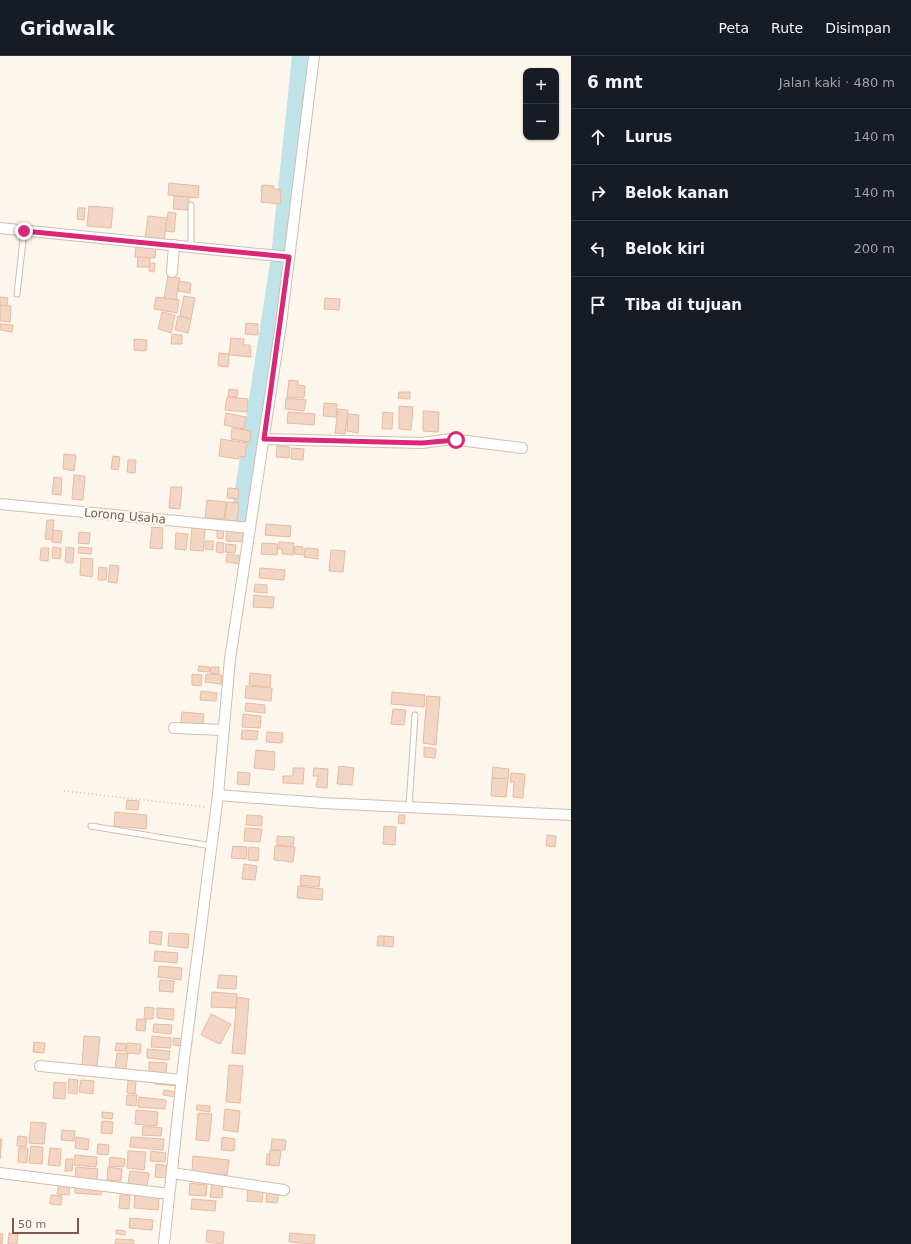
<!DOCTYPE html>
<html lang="id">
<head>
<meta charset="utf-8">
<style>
	:root { --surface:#171b24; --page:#20242c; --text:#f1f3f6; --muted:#9ea1a6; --line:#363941 }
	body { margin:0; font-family:"DejaVu Sans",sans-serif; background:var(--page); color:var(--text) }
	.controls { position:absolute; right:12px; top:12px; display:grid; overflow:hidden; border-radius:8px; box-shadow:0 1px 3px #0004 }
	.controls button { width:36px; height:36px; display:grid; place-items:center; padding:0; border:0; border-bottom:1px solid var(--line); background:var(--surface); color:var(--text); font:20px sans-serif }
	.scale { position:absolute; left:12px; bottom:10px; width:67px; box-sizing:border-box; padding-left:4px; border:2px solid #7a5c4d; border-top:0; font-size:11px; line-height:14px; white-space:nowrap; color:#7a5c4d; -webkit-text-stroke:3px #fffaf3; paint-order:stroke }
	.stop { position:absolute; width:12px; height:12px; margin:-9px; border:3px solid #db2777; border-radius:50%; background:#fff }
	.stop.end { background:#db2777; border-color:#fff; box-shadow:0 1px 4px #0008 }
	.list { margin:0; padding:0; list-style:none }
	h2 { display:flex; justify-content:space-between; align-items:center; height:52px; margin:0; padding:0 16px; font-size:17px }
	h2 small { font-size:13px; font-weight:400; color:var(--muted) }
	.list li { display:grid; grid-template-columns:26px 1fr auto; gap:12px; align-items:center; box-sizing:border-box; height:56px; padding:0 16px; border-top:1px solid var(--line) }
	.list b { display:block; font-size:15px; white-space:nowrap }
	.list em { font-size:13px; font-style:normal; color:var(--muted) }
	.icon { flex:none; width:22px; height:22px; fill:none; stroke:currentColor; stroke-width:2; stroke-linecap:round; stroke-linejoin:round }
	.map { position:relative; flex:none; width:571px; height:1188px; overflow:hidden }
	header { display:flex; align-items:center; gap:24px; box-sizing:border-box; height:56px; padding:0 20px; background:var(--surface); border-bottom:1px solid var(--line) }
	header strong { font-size:19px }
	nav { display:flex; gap:22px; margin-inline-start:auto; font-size:14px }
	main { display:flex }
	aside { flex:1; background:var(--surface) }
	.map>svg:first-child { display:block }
</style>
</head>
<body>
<header>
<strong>Gridwalk</strong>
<nav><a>Peta</a><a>Rute</a><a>Disimpan</a></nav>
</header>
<main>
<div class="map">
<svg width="571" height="1188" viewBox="0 0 571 1188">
	<rect width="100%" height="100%" fill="#fdf6ec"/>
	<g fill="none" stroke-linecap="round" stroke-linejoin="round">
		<path stroke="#bfe3e8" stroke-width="16" d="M239 460 279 201 300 0"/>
	</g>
	<g fill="#f3d5c3" stroke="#e6bba3">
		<path d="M169 127 199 130 198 142 168 139Z"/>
		<path d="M262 129 274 130 273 133H280L281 148 261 146Z"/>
		<path d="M174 140 189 141 188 154 173 153Z"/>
		<path d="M89 150 113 152 111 172 87 170Z"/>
		<path d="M78 152H85L84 164 77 163Z"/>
		<path d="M168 156 176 157 174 176 165 175Z"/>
		<path d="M148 160 167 162 164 186 145 184Z"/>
		<path d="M136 189 156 191 155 202 135 201Z"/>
		<path d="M138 201 150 202 149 211H137Z"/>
		<path d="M150 207H155L154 216 149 215Z"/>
		<path d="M168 220 180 222 176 244 164 242Z"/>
		<path d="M179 225 191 227 190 237 178 235Z"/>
		<path d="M184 240 195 242 191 263 180 260Z"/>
		<path d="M0 241 8 242 7 250 0 249Z"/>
		<path d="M156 241 179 244 177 257 154 253Z"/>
		<path d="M325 242 340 243 339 254 324 253Z"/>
		<path d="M0 249 11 250 10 266 0 265Z"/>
		<path d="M162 256 175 259 171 277 158 273Z"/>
		<path d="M178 260 191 263 188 277 175 274Z"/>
		<path d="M246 267 258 268V279L245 278Z"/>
		<path d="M0 268 13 269 12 276 0 274Z"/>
		<path d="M172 278 182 279V288H171Z"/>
		<path d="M231 282 244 283 243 289H250L251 301 229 299Z"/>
		<path d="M134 283 147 284 146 295 134 294Z"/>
		<path d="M219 297 229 298 228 311 218 310Z"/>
		<path d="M289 324 298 325V329L305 330 304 342 287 341Z"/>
		<path d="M229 333 238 334 237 341 228 340Z"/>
		<path d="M399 336H410V343L398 342Z"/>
		<path d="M227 341 248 343 247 356 225 354Z"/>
		<path d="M286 342 306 344 304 355 285 353Z"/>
		<path d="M324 347 337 348 336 361 323 360Z"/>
		<path d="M399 350 413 351 411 374 399 373Z"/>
		<path d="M338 353 348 354 345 378 335 377Z"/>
		<path d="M423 355 439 356 438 376 423 375Z"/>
		<path d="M288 356 315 358 314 369 287 367Z"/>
		<path d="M383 356 393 357 392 373H382Z"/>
		<path d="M226 357 246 361 244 373 224 369Z"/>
		<path d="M348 358 359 359 358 377 347 375Z"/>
		<path d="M232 372 251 375 250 386 231 383Z"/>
		<path d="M221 383 247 387 245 401 239 400V403L219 400Z"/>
		<path d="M277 390 290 391 289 402 276 401Z"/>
		<path d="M292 392 304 393 303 404 291 403Z"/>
		<path d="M64 398 76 399 74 415 63 413Z"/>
		<path d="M113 400 120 401 118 414 111 413Z"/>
		<path d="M128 404H136L135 417 127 416Z"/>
		<path d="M74 419 85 420 83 444 72 443Z"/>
		<path d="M54 421 62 422 61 439 52 438Z"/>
		<path d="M171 431H182L180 453 169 452Z"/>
		<path d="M228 432 239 433 238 443 227 442Z"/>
		<path d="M207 444 226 446 224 463 205 462Z"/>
		<path d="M227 446 239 447 237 465 225 464Z"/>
		<path d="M47 464H54L52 484 45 483Z"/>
		<path d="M266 468 291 470 290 481 265 479Z"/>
		<path d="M152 471 163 472 162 493 150 492Z"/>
		<path d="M192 471 205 472 203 495 190 494Z"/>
		<path d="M217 472 224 473 223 483 217 482Z"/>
		<path d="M53 474 62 475 61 487 52 486Z"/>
		<path d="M227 474 244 475 243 486 226 485Z"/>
		<path d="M79 476 90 477 89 488 78 487Z"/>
		<path d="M176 477 188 478 186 494 175 493Z"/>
		<path d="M205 485H213V494L205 493Z"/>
		<path d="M217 486 224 487 223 497 216 496Z"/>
		<path d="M279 486 294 487 293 499 282 498V493H279Z"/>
		<path d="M262 487 278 488 277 499 261 498Z"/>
		<path d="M226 488 236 489 235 497 225 496Z"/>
		<path d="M295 490 303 491V499L294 498Z"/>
		<path d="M53 491 61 492 60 503 52 502Z"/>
		<path d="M66 491 74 492 73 507 65 506Z"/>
		<path d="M79 491 92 492 91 498 78 497Z"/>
		<path d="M41 492H49L48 505 40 504Z"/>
		<path d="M305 492 318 493V503L304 501Z"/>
		<path d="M331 494 345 495 343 516 329 515Z"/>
		<path d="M227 498 242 500 241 508 226 506Z"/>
		<path d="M81 502 93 503 92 521 80 519Z"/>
		<path d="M110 509 119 510 117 527 108 526Z"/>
		<path d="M99 511 107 512 106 524H98Z"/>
		<path d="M260 512 285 514 284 524 259 522Z"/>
		<path d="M255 528 267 529V537L254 536Z"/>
		<path d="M254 539 274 541 273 552 253 551Z"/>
		<path d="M199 610 210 611 209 616 198 615Z"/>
		<path d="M211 611H219V618L210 617Z"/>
		<path d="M250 617 271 619 270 631 249 629Z"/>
		<path d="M192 618 202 619 201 630 192 629Z"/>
		<path d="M206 618 222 619 221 628 205 626Z"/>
		<path d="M246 630 272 632 271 645 245 642Z"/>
		<path d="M201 635 217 637 216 645 200 644Z"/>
		<path d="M392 636 425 639 424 651 391 648Z"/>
		<path d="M427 640 440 641 436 689 423 687Z"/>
		<path d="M246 647 265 649V657L245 655Z"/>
		<path d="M393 653 406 654 404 669 391 668Z"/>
		<path d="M182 656 204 658 203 668 181 667Z"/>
		<path d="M243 658 261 660 260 672 242 671Z"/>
		<path d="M242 674 258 675 257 684 241 683Z"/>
		<path d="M267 676 283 677 282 687 266 686Z"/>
		<path d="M424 691 436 693 435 702 424 701Z"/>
		<path d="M256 694 275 696 274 714 254 712Z"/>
		<path d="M339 710 354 712 352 729 337 728Z"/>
		<path d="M493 711 509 713 508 723 492 722Z"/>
		<path d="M293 712H304L303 728 283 727V720H293Z"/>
		<path d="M314 712 328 713 327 732 316 731 318 720H313Z"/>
		<path d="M238 716 250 717 249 729 237 728Z"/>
		<path d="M511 717 525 718 523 742 513 741 514 726H510Z"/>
		<path d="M492 722 508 723 506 741 491 740Z"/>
		<path d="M127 744 139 745 138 754 126 753Z"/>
		<path d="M115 756 147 759 146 773 114 770Z"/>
		<path d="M247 759 262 760V770L246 769Z"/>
		<path d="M399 759H405L404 768 398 767Z"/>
		<path d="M384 770 396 771 395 789 383 788Z"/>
		<path d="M245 772 262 773 260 786 244 785Z"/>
		<path d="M547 779 556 780 555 791 546 790Z"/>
		<path d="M277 780 294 781 293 791 277 789Z"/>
		<path d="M233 790 247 791 246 803 231 802Z"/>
		<path d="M275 790 295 791 293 806 274 804Z"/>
		<path d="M249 791 259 792 258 805 248 804Z"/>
		<path d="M244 808 257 810 255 824 242 823Z"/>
		<path d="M301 819 320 821 319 831 300 829Z"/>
		<path d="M298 830 323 833 322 844 297 842Z"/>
		<path d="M150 875 162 876 161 889 149 887Z"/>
		<path d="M169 877 189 878 188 892 168 890Z"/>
		<path d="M378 880H384V890H377Z"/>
		<path d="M384 880 394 881 393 891 384 890Z"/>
		<path d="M155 895 178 897 177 907 154 905Z"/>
		<path d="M159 910 182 912 181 924 158 921Z"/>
		<path d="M219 919 237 920 236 933 217 932Z"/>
		<path d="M160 924 174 925 173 936 159 935Z"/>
		<path d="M212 936 237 938 236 952 211 951Z"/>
		<path d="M237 941 249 943 245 998 232 997Z"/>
		<path d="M145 951 154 952 153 963H144Z"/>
		<path d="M157 952 174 953 173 964 157 962Z"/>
		<path d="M211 958 231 968 220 988 201 979Z"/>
		<path d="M137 963 146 964 145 975 136 974Z"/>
		<path d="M154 968 172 969 171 978 153 976Z"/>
		<path d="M84 980 100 981 97 1010 82 1009Z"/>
		<path d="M152 980 171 982 170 992 151 991Z"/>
		<path d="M173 982 183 983V990L173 989Z"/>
		<path d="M34 986 45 987 44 997 33 996Z"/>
		<path d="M116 987 126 988 125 995H115Z"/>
		<path d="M127 987 141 988 140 998 126 997Z"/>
		<path d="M147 993 170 995 169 1004 147 1002Z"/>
		<path d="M117 997 128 998 126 1013 115 1012Z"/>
		<path d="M149 1006 167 1007 166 1018 149 1016Z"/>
		<path d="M229 1009 243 1010 240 1047 226 1046Z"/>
		<path d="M69 1023 78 1024 77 1038 68 1037Z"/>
		<path d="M156 1023 176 1024V1030L155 1028Z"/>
		<path d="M81 1024 94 1025 93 1038 79 1036Z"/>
		<path d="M128 1024 136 1025 135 1038 127 1037Z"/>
		<path d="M54 1026 66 1027 65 1043 53 1042Z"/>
		<path d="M164 1034 176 1036V1041L163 1039Z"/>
		<path d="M127 1039H137L136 1050 126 1049Z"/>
		<path d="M139 1041 166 1044 165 1053 138 1051Z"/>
		<path d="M197 1049 210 1050V1056L196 1054Z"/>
		<path d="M225 1053 240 1055 238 1076 223 1074Z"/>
		<path d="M136 1054 158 1056 157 1070 135 1068Z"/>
		<path d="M102 1056 113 1057 112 1063 102 1062Z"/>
		<path d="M198 1057 212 1058 209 1085 196 1084Z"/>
		<path d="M102 1065 113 1066 112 1078 101 1077Z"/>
		<path d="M31 1066 46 1067 44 1088 29 1087Z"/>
		<path d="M143 1070 162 1072 161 1080 142 1079Z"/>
		<path d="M62 1074 75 1075 74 1085 61 1084Z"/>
		<path d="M18 1080 27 1081 26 1091 17 1090Z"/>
		<path d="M76 1081 89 1083 88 1094 75 1092Z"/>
		<path d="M131 1081 164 1083 163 1094 130 1091Z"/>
		<path d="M222 1081 235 1083 234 1095 221 1094Z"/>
		<path d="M0 1083H2L0 1103Z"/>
		<path d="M272 1083 286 1084 285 1094 271 1093Z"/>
		<path d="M98 1088 109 1089 108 1099 97 1098Z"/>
		<path d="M31 1090 43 1091 42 1108 29 1107Z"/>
		<path d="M19 1092H28L27 1107 18 1106Z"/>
		<path d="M50 1092 61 1093 60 1110 48 1109Z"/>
		<path d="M270 1094 281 1095 279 1110 269 1109Z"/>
		<path d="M128 1095 146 1096 144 1114 127 1112Z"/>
		<path d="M151 1095 166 1097 165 1106 150 1105Z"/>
		<path d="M267 1098H270L269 1109H266Z"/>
		<path d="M75 1099 97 1101 96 1111 74 1109Z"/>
		<path d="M193 1100 229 1104 227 1119 192 1116Z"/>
		<path d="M110 1101 125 1103 124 1111 109 1110Z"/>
		<path d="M66 1103H73L72 1115H65Z"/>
		<path d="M156 1108 169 1110 168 1122 155 1121Z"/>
		<path d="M76 1111 98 1113 97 1124 75 1122Z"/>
		<path d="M108 1111 122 1113 121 1125 107 1124Z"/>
		<path d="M130 1115 149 1117 147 1130 128 1128Z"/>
		<path d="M59 1126 70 1127 69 1139 57 1138Z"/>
		<path d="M190 1127 207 1129 206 1140 189 1139Z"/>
		<path d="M75 1128 102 1130 101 1139 75 1137Z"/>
		<path d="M212 1128 223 1129 222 1142 210 1141Z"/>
		<path d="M248 1131 263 1132 262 1146 247 1145Z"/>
		<path d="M267 1134 279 1135 277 1147 266 1146Z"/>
		<path d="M135 1135 159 1137 158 1154 134 1152Z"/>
		<path d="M51 1139 62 1140 61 1149 50 1148Z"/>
		<path d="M120 1139 130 1140 129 1153 119 1152Z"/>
		<path d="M192 1143 216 1145 215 1155 191 1153Z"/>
		<path d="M130 1162 153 1164 152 1174 129 1172Z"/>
		<path d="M116 1174 125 1175V1179L116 1178Z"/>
		<path d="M207 1174 224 1176 223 1188 206 1186Z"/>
		<path d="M9 1177 18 1178 17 1188H8Z"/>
		<path d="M290 1177 315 1179 314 1188 289 1186Z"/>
		<path d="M0 1178H3L2 1188H0Z"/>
		<path d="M116 1183 134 1184V1188H115Z"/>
	</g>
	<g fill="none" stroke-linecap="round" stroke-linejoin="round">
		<g stroke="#d1beb0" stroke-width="7">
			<g id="service">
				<path d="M191 149V191"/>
				<path d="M17 238 24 175"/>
				<path d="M409 751 415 659"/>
				<path d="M91 770 212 790"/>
			</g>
		</g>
		<g stroke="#d1beb0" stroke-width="12">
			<g id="minor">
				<path d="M0 172 289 201"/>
				<path d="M172 216 174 189"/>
				<path d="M264 383 422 387 451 383 522 392"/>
				<path d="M0 448 250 472"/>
				<path d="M174 672 224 674"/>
				<path d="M218 739 323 747 571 759"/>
				<path d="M40 1010 182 1024"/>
				<path d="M0 1117 169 1138"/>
				<path d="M172 1117 284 1134"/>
				<path d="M164 1188 183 1012 218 739 230 603 281 268 314 0"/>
			</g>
		</g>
		<path stroke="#d9b8a5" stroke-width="1.5" stroke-dasharray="1 3" stroke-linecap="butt" d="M64 735 207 751"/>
		<use href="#service" stroke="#fff" stroke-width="5"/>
		<use href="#minor" stroke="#fff" stroke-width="10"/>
	</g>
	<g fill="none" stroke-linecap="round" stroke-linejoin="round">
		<path stroke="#db2777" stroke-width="5" d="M24 175 289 201 264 383 422 387 456 384"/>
	</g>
	<g text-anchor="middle" stroke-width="4" stroke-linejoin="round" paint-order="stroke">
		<g font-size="12" fill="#7a5c4d" stroke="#fffaf3">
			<text transform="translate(125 460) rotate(5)" y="4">Lorong Usaha</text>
		</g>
	</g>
</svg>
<div class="controls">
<button>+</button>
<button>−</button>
</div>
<div class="scale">50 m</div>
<div class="stop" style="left:456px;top:384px"></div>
<div class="stop end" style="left:24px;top:175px"></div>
</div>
<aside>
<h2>6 mnt<small>Jalan kaki · 480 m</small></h2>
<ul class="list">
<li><svg class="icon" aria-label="ahead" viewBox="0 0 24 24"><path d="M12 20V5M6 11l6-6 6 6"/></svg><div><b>Lurus</b></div><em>140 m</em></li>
<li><svg class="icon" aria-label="right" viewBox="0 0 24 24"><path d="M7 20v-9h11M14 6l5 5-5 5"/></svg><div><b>Belok kanan</b></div><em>140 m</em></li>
<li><svg class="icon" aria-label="left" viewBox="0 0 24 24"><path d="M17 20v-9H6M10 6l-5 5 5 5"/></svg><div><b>Belok kiri</b></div><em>200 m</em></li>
<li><svg class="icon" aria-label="arrive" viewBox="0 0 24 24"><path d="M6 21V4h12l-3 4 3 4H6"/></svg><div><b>Tiba di tujuan</b></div></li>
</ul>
</aside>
</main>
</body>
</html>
